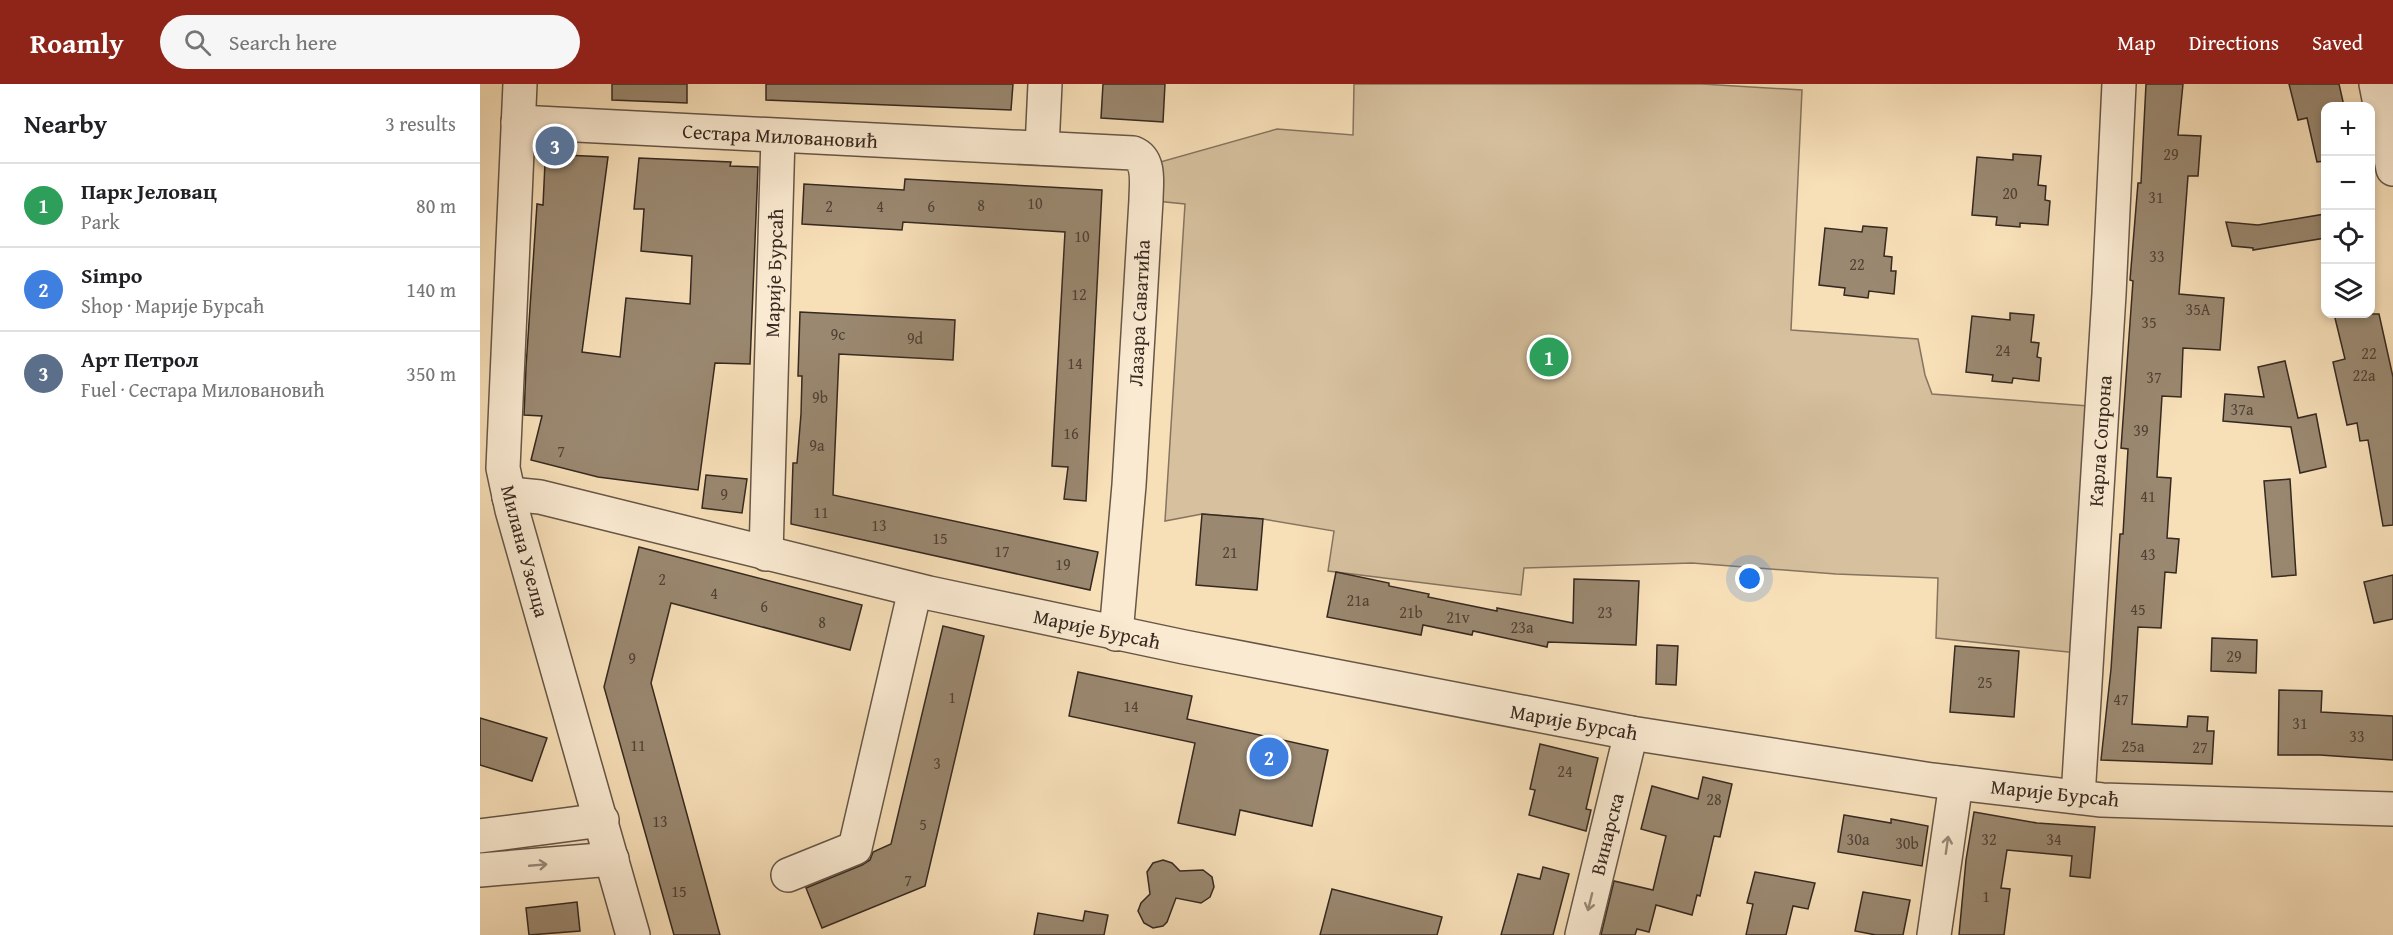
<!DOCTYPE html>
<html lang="en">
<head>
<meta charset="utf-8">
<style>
	:root { --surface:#fff; --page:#f6f6f6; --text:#202124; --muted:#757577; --line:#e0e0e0; --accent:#8f2418 }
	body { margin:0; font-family:"Gentium Book Plus",serif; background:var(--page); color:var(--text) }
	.controls { position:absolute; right:18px; top:18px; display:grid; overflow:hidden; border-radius:12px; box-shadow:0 3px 9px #0003 }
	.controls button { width:54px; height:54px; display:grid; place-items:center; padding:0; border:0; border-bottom:2px solid var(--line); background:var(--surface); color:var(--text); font:30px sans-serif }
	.you { position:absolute; left:1270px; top:495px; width:21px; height:21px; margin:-15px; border:4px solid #fff; border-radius:50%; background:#1a73e8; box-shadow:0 0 0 9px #1a73e833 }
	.badge { display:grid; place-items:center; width:39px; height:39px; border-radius:50%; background:var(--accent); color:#fff; font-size:20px; font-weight:700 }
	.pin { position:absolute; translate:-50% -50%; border:3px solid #fff; box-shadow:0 2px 6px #0006 }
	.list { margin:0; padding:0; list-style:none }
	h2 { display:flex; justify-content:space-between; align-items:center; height:78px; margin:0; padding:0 24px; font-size:26px }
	h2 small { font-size:20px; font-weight:400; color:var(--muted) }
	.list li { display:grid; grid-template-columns:39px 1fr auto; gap:18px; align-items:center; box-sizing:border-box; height:84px; padding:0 24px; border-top:2px solid var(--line) }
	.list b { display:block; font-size:22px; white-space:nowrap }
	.list p { margin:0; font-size:20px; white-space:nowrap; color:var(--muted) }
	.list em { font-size:20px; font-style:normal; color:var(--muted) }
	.icon { flex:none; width:33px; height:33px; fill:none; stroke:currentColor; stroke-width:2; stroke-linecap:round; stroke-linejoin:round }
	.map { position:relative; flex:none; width:1913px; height:851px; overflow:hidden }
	header { display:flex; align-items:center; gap:36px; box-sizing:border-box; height:84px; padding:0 30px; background:var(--accent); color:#fff }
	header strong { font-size:28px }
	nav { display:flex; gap:33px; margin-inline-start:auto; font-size:21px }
	.search { width:420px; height:54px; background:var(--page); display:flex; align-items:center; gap:15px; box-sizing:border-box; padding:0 21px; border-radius:33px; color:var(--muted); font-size:22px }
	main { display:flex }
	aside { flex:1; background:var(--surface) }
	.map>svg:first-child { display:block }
</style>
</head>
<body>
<header>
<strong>Roamly</strong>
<div class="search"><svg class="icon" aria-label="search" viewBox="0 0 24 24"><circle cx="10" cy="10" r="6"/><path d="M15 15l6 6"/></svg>Search here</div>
<nav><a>Map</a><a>Directions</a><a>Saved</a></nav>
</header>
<main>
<aside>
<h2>Nearby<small>3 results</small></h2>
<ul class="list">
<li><span class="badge" style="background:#2e9e5b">1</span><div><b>Парк Јеловац</b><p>Park</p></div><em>80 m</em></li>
<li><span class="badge" style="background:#3f7fe0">2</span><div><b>Simpo</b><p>Shop · Марије Бурсаћ</p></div><em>140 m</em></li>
<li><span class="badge" style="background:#5c6f8a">3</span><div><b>Арт Петрол</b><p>Fuel · Сестара Миловановић</p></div><em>350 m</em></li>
</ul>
</aside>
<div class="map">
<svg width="1913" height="851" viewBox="0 0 1913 851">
	<rect width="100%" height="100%" fill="#f7dfb8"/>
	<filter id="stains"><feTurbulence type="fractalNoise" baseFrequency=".00333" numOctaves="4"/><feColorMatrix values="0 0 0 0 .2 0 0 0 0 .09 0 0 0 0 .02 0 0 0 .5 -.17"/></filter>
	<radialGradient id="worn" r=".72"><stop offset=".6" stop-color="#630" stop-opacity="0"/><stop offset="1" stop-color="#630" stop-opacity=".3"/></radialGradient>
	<path fill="#d6c09e" stroke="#867460" stroke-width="1.5" d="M874 0H1222L1322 6 1311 246 1438 255 1445 291 1452 310 1622 323 1607 570 1456 554 1458 494 1356 490 1212 479 1044 484 1041 511 848 487 854 447 783 435 722 430 685 437 705 120 666 116V82L797 45 873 51Z"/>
	<g fill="#9a8870" stroke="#362921" stroke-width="1.5">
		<path d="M132 0H207V19L132 16Z"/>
		<path d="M286 0H533L531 26 286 16Z"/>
		<path d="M623 0H685L683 38 621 34Z"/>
		<path d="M1666 0H1703L1698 51 1721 52 1718 92H1708L1699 210 1744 214 1740 266 1703 264 1701 313 1682 312 1677 393 1691 394 1687 454 1699 455 1696 489 1685 488 1681 544 1658 543 1652 640 1707 643 1708 632 1728 633 1727 647H1734L1732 680 1621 676 1631 585 1640 450H1643L1648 365 1641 364 1653 197 1650 196 1658 99H1661Z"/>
		<path d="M1809 0H1859L1864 22H1845V77L1837 78 1827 34 1818 36Z"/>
		<path d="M66 58 84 59V71L128 73 102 268 140 273 146 214 210 220 212 172 161 167 164 125H154L159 74 251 78 250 82 278 83 270 280 235 279 218 406 118 393 51 376 62 332 44 331 46 283 57 120 63 121Z"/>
		<path d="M1533 70 1561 72 1558 101 1566 102 1565 116 1570 117 1568 141 1540 139V143L1516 141 1517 133 1492 131 1497 73 1533 76Z"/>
		<path d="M425 95 622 106 606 417 584 415 588 383 572 382 585 148 423 138 422 146 322 140 324 100 424 106Z"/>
		<path d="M1845 130V154L1773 166V164L1752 162 1746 138 1778 141Z"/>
		<path d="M1383 142 1407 144 1404 172 1412 173 1411 187H1416L1414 210 1389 207 1388 214 1364 211 1365 204 1339 201 1345 144 1382 148Z"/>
		<path d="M320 228 475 236 473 276 359 270 353 411 618 468 610 506 311 440 313 379H317L321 330 322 292H318Z"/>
		<path d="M1530 229 1554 231 1551 258 1559 259 1557 273 1561 274 1559 297 1533 294 1532 299 1512 297 1513 291 1486 288 1492 232 1530 236Z"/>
		<path d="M1854 230H1899L1913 293V441L1903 442 1888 356 1880 357 1877 339 1867 341 1853 278 1865 275Z"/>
		<path d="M1805 277 1818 334 1836 330 1846 383 1820 389 1811 343 1743 337 1745 310 1784 313 1778 283Z"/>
		<path d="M226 391 267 395 262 429 222 424Z"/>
		<path d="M1810 395 1816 491 1792 493 1784 397Z"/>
		<path d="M722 430 783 435 777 506 716 501Z"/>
		<path d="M159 463 382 521 370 566 191 519 171 599 240 851H194L124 603Z"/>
		<path d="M856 488 909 499V502L949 510 948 513 1017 527V524L1093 539 1094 495 1159 497 1156 561 1068 558 1067 563 993 547 992 551 943 541 941 551 847 533Z"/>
		<path d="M1913 491V535L1894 539 1884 498Z"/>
		<path d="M463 542 504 552 445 802 342 844 326 804 382 781 390 776 393 768 411 760Z"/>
		<path d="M1732 554 1777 556 1776 589 1731 587Z"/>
		<path d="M1177 561 1198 562 1196 601 1176 600Z"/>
		<path d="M1475 562 1539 567 1534 633 1470 628Z"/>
		<path d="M598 588 712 612 707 635 848 666 832 742 760 726 755 751 698 739 715 659 589 632Z"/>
		<path d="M1799 606 1842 607 1841 628 1913 632V676L1840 671H1798Z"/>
		<path d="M0 634 67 654 52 697 0 681Z"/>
		<path d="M1060 660 1118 674 1106 725 1111 726 1106 747 1049 731 1055 706 1050 705Z"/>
		<path d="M1223 693 1252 700 1240 753 1234 752 1220 812 1217 811 1212 831 1176 821 1169 848 1157 845 1155 851H1121L1134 797 1173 806 1186 752 1161 745 1172 702 1218 715Z"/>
		<path d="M1494 728 1557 739 1615 743 1610 794 1590 792 1592 772 1527 766 1521 804 1530 805 1524 851H1479L1486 776Z"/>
		<path d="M1364 731 1411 739V735L1448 742 1442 782 1358 768Z"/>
		<path d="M683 776 692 779 700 787 723 786 732 793 734 803 730 813 721 819 696 814 687 838 683 842 673 844 664 839 658 827 661 819 670 810 667 788 673 779Z"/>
		<path d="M1063 783 1089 790 1073 851H1021L1038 790 1060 795Z"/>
		<path d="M1275 788 1335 799 1328 825 1313 822 1306 851H1266L1273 820 1267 819Z"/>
		<path d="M852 805 962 833 957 851H840Z"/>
		<path d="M1383 808 1430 816 1423 851H1396L1375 847Z"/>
		<path d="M97 818 100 847 49 851 46 824Z"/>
		<path d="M605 827 628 831 624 851H554L558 829 603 837Z"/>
	</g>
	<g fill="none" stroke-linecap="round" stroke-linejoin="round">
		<g stroke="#665647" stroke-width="36">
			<g id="minor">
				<path d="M40 0 23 384 32 426 153 851"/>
				<path d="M1896 0 1913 85"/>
				<path d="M38 38 653 69C671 76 666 100 666 116L649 401 636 550"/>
				<path d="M562 64 565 0"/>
				<path d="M29 413 40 411 60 413 449 509 704 563 1151 649 1452 696 1622 716 1913 725"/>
				<path d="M286 470 298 52"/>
				<path d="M1598 713 1629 210 1639 0"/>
				<path d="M0 752 122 736"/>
				<path d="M0 786 132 775"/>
				<path d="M308 791 375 764 435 506"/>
				<path d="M1102 851 1151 649"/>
				<path d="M1454 851 1476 699"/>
			</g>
		</g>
		<use href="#minor" stroke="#faead1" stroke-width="33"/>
	</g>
	<defs><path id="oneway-shaft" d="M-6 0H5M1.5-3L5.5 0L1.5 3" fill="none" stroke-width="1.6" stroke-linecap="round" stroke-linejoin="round" transform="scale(1.5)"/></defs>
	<g stroke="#988a79">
		<use href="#oneway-shaft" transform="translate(1467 761) rotate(-82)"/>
		<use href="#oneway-shaft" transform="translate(58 781) rotate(-5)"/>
		<use href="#oneway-shaft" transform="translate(1110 818) rotate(104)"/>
	</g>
	<g text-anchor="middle" stroke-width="4.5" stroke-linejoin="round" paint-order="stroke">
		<g font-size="16" fill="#4f4135">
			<text x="1691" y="76">29</text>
			<text x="1530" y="115">20</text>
			<text x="1676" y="119">31</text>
			<text x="555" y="125">10</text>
			<text x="501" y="127">8</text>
			<text x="349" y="128">2</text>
			<text x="400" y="128">4</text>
			<text x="451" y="128">6</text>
			<text x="602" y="158">10</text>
			<text x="1677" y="178">33</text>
			<text x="1377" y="186">22</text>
			<text x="599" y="216">12</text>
			<text x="1718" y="231">35A</text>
			<text x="1669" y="244">35</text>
			<text x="358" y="256">9c</text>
			<text x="435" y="260">9d</text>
			<text x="1523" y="272">24</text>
			<text x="1889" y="275">22</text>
			<text x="595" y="285">14</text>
			<text x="1884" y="297">22a</text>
			<text x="1674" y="299">37</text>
			<text x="340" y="319">9b</text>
			<text x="1762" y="331">37a</text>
			<text x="1661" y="352">39</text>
			<text x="591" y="355">16</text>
			<text x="337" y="367">9a</text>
			<text x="81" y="373">7</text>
			<text x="244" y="416">9</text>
			<text x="1668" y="418">41</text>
			<text x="341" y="434">11</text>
			<text x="399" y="447">13</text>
			<text x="460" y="460">15</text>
			<text x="522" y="473">17</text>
			<text x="750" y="474">21</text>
			<text x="1668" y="476">43</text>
			<text x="583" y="486">19</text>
			<text x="182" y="501">2</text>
			<text x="234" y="515">4</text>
			<text x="878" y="522">21a</text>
			<text x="284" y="528">6</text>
			<text x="1658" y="531">45</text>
			<text x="931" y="534">21b</text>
			<text x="1125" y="534">23</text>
			<text x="978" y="539">21v</text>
			<text x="342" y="544">8</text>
			<text x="1042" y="549">23a</text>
			<text x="1754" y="578">29</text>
			<text x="152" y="580">9</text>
			<text x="1505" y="604">25</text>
			<text x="472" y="619">1</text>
			<text x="1641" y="621">47</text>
			<text x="651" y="628">14</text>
			<text x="1820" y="645">31</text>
			<text x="1877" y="658">33</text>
			<text x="158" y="667">11</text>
			<text x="1653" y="668">25a</text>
			<text x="1720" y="669">27</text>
			<text x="457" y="685">3</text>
			<text x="1085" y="693">24</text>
			<text x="1234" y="721">28</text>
			<text x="180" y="743">13</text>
			<text x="443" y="746">5</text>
			<text x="1378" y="761">30a</text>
			<text x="1509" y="761">32</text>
			<text x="1574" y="761">34</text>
			<text x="1427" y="765">30b</text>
			<text x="428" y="802">7</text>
			<text x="199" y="813">15</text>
			<text x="1506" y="818">1</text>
		</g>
		<g font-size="20" fill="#362921" stroke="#faead1">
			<text transform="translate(300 52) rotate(3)" y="7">Сестара Миловановић</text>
			<text transform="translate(294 189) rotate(-88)" y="7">Марије Бурсаћ</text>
			<text transform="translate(659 229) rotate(-87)" y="7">Лазара Саватића</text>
			<text transform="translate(1620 357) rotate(-86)" y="7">Карла Сопрона</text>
			<text transform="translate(45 467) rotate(75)" y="7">Милана Узелца</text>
			<text transform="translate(617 545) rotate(12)" y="7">Марије Бурсаћ</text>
			<text transform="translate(1094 638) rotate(10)" y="7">Марије Бурсаћ</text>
			<text transform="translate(1575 709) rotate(6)" y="7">Марије Бурсаћ</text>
			<text transform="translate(1127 750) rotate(-76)" y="7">Винарска</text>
		</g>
	</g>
	<rect width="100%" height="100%" filter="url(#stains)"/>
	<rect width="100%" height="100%" fill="url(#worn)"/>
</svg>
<div class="controls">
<button>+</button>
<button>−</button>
<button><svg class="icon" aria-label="locate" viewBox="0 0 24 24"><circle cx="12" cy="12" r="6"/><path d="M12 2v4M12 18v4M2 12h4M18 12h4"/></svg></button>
<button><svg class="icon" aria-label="layers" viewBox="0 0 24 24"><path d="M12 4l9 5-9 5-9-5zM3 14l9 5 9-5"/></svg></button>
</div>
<div class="you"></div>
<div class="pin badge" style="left:1069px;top:273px;background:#2e9e5b">1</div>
<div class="pin badge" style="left:789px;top:673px;background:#3f7fe0">2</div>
<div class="pin badge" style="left:75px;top:62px;background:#5c6f8a">3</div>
</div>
</main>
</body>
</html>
